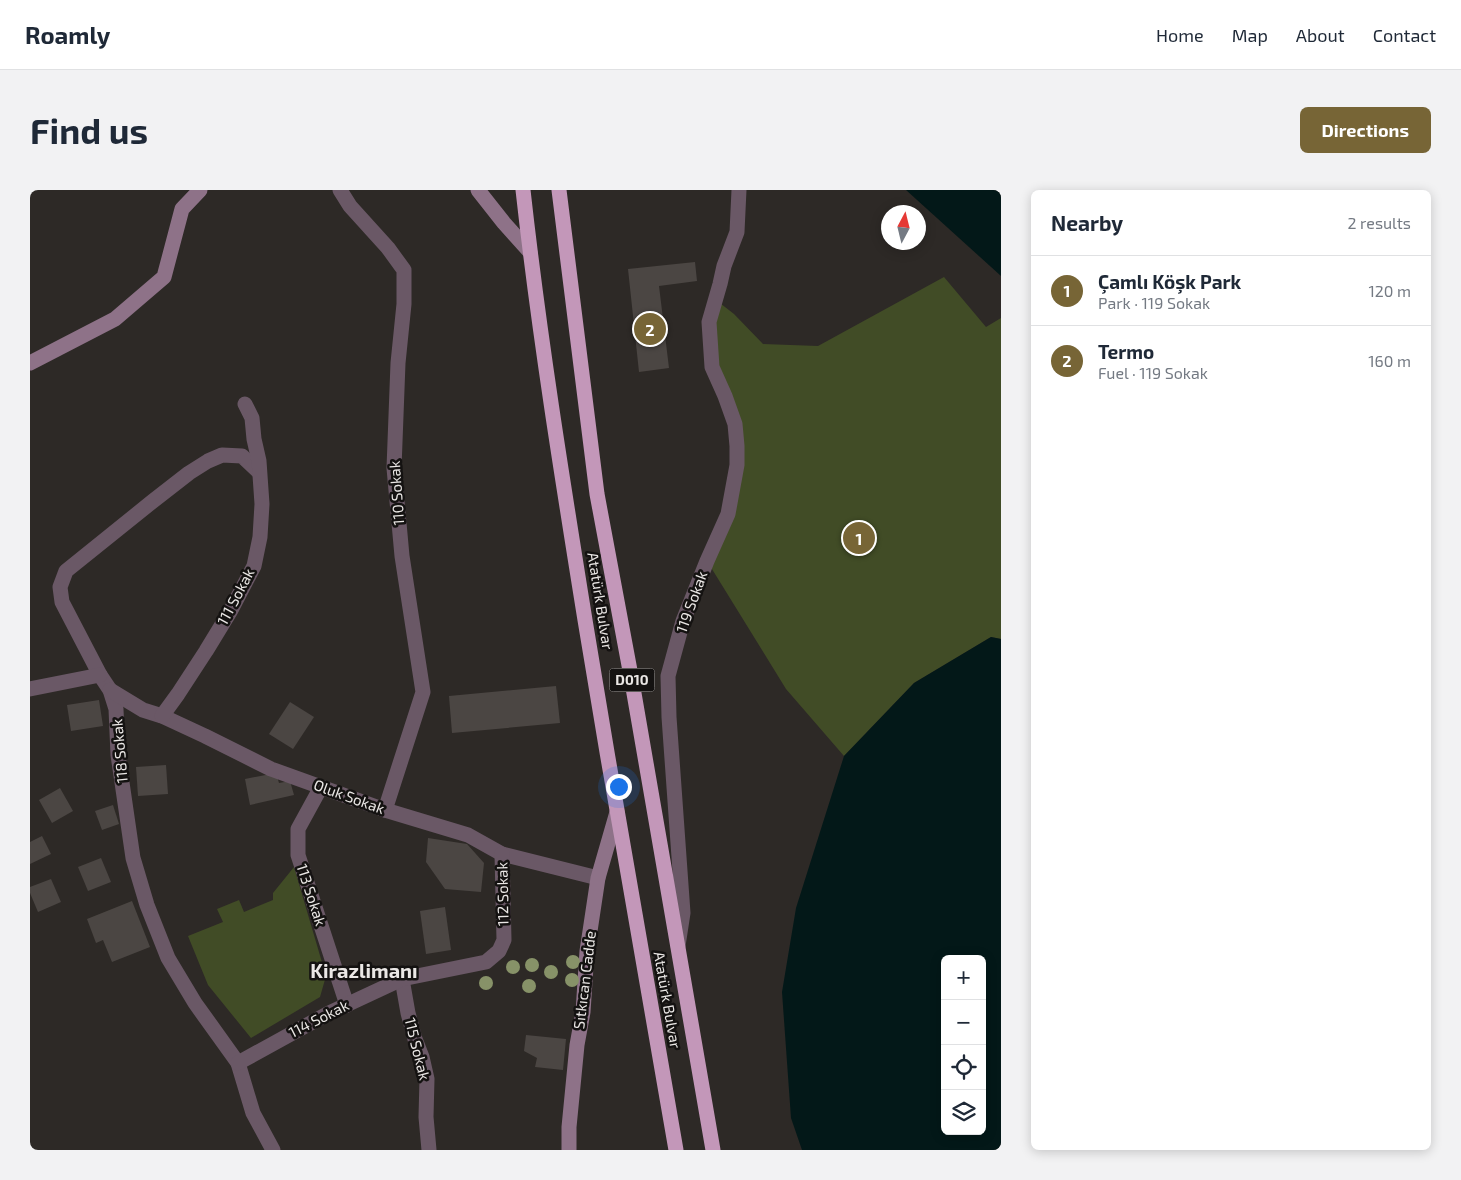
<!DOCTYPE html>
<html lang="en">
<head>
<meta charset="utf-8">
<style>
	:root { --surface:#fff; --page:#f2f2f3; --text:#1f2937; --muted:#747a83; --line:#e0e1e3; --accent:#776536 }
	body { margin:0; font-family:"Exo 2",sans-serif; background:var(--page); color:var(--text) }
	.controls { position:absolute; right:15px; bottom:15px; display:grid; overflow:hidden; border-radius:8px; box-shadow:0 2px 12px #0003 }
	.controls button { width:45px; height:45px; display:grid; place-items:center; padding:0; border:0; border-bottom:1px solid var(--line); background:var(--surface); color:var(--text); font:25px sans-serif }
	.compass { position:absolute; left:851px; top:15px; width:45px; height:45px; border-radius:50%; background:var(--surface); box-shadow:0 2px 12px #0003; rotate:7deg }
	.you { position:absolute; left:588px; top:596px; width:18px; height:18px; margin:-12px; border:4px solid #fff; border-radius:50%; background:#1a73e8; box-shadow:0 0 0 8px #1a73e833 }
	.badge { display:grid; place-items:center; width:32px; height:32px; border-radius:50%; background:var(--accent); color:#fff; font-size:16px; font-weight:700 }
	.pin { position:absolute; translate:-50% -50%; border:2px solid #fff; box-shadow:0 1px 5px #0006 }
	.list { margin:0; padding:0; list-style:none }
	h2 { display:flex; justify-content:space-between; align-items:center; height:65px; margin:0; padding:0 20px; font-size:21px }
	h2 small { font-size:16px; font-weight:400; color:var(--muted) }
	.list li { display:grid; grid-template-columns:32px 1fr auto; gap:15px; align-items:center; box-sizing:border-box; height:70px; padding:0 20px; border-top:1px solid var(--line) }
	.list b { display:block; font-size:19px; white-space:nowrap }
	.list p { margin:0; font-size:16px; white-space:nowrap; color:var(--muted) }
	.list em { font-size:16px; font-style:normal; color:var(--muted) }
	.icon { flex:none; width:28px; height:28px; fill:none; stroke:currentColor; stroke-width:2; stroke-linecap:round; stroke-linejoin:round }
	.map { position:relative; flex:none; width:971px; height:960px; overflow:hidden; border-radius:8px }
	header { display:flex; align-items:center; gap:30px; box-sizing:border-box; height:70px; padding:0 25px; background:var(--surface); border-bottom:1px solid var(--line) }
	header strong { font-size:24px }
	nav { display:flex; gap:28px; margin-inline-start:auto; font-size:18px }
	.intro { display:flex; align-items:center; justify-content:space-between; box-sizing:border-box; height:120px; padding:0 30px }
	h1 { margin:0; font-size:35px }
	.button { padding:12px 22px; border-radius:8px; background:var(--accent); color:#fff; font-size:18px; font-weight:700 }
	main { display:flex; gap:30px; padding:0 30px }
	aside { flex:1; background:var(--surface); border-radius:8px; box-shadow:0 2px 12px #0003 }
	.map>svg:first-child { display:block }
</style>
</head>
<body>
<header>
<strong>Roamly</strong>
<nav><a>Home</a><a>Map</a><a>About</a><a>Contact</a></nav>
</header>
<div class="intro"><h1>Find us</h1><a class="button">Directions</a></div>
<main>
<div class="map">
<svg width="971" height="960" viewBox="0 0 971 960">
	<rect width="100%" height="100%" fill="#2d2926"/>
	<g fill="#414c26">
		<path d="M914 87 956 137 971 128V449L961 447 884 493 814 566 756 499 677 371 698 324 707 256 682 177 686 110 704 124 733 154 788 156Z"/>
		<path d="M264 677 296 786 290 807 221 848 178 795 158 746 193 732 187 719 209 710 214 722 243 710V703Z"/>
	</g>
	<g fill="#031818" fill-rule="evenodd">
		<path d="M876 0H971V86Z"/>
		<path d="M961 447 971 449V960H772L761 928 752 802 766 718 814 566 884 493ZM915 769H952V941H915Z"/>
	</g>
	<g fill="#4b4643">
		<path d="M665 72 667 91 629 96 639 178 609 182 598 79Z"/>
		<path d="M526 496 530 533 422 543 419 506Z"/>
		<path d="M69 510 73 536 41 541 37 515Z"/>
		<path d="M260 512 284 527 263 559 239 544Z"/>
		<path d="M136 575 138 604 108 606 106 577Z"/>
		<path d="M246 583 249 593 260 591 264 605 220 615 215 589Z"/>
		<path d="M30 598 43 621 22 633 9 610Z"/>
		<path d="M83 615 89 634 72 640 65 621Z"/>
		<path d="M12 646 21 664 0 674V652Z"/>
		<path d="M398 648 437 654 454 673 451 702 415 699 396 672Z"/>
		<path d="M71 668 81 692 58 701 48 677Z"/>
		<path d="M21 689 31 712 8 722 0 703V697Z"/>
		<path d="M102 711 120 757 82 772 73 750 66 753 57 729Z"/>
		<path d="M415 717 421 760 396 764 390 721Z"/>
		<path d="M496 845 536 849 533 880 505 877 507 868 494 861Z"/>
	</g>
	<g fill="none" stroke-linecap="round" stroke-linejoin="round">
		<g stroke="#6a5866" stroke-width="15">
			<path d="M310 0 320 16 358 58 374 80V114L368 173 364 278 372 366 393 502 355 620"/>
			<path d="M229 282 212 266 192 265 178 271 159 283 123 311 36 381 30 397 32 412 70 485 80 500 86 519 88 565 103 668 117 715 138 768 165 813 208 873 223 923 243 960"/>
			<path d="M0 499 70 485"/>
			<path d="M80 500 113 520 132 526 175 546 241 579 355 620 438 645 472 664 568 688"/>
			<path d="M132 526 148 504 176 461 201 420 224 376 230 347 232 314 229 271 224 249 222 228 215 214"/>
			<path d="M291 597 268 639V665L317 815"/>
			<path d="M648 756 653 723 639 527 638 486 653 431 677 371 698 324 707 275V256L705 234 695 206 682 177 679 132 690 94 694 76 707 42 709 0"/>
			<path d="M372 789 378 823 385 849 392 867 397 889 396 927 399 960"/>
			<path d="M208 873 299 823 372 789 456 772 469 761 474 750 472 664"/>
		</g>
		<g stroke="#8e7288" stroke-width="15">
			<path d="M448 0 474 33 500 62"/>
			<path d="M0 173 85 129 134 87 152 19 170 0"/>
			<path d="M539 960V937L547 855 553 822 557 761 568 688 587 622"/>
		</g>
		<g stroke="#c397b9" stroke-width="15">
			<path d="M493 0C509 144 532 287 555 430 584 607 615 784 646 960"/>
			<path d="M529 0 567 304 601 486 683 960"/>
		</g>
	</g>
	<g fill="#879268">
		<circle cx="543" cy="772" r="7"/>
		<circle cx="502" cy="775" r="7"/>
		<circle cx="483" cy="777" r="7"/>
		<circle cx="521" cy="782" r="7"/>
		<circle cx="542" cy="790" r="7"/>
		<circle cx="456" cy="793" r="7"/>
		<circle cx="499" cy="796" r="7"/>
	</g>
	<g text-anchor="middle" stroke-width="5" stroke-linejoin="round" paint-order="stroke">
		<rect fill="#141211" stroke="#aaa7a5" stroke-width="1" x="579.5" y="478.5" width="45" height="23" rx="4"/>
		<g font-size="14" font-weight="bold" fill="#eae7e5">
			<text x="602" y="495">D010</text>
		</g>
		<g font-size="15" fill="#eae7e5" stroke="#141211">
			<text transform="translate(367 303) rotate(-94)" y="5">110 Sokak</text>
			<text transform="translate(206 407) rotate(-62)" y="5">111 Sokak</text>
			<text transform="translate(570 411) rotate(81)" y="5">Atatürk Bulvar</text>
			<text transform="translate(662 412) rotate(-70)" y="5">119 Sokak</text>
			<text transform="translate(90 561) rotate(-95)" y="5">118 Sokak</text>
			<text transform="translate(319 607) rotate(20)" y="5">Oluk Sokak</text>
			<text transform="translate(473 704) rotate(-91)" y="5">112 Sokak</text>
			<text transform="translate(281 705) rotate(72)" y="5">113 Sokak</text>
			<text transform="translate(555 790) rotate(-83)" y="5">Sıtkıcan Cadde</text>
			<text transform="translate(637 810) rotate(80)" y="5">Atatürk Bulvar</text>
			<text transform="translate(289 829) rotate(-27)" y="5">114 Sokak</text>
			<text transform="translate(387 859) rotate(76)" y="5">115 Sokak</text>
		</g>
		<g font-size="20" font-weight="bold" fill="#eae7e5" stroke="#141211">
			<text x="334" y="788">Kirazlimanı</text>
		</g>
	</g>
</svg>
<div class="controls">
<button>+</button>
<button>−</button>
<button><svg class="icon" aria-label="locate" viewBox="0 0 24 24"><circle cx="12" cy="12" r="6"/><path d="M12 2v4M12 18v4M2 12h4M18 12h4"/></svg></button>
<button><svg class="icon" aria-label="layers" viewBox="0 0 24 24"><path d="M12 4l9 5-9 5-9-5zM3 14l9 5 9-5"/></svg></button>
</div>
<svg class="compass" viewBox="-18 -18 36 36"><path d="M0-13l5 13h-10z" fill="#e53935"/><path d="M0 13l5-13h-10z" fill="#747a83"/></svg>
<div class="you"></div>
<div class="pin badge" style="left:829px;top:348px">1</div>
<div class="pin badge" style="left:620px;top:139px">2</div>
</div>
<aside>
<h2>Nearby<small>2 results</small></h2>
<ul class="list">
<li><span class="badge">1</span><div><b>Çamlı Köşk Park</b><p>Park · 119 Sokak</p></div><em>120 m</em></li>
<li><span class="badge">2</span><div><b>Termo</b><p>Fuel · 119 Sokak</p></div><em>160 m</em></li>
</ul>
</aside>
</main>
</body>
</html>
